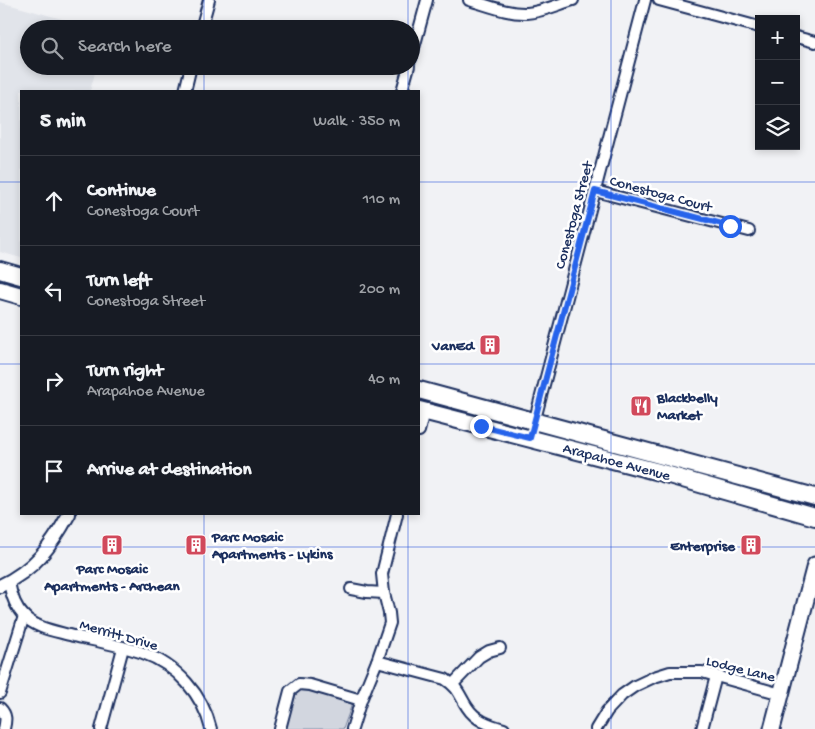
<!DOCTYPE html>
<html lang="en">
<head>
<meta charset="utf-8">
<style>
	:root { --surface:#171b24; --page:#242831; --text:#f1f3f6; --muted:#9ea1a6; --line:#363941 }
	body { margin:0; font-family:"Gochi Hand",sans-serif; background:var(--page); color:var(--text) }
	.controls { position:absolute; right:15px; top:15px; display:grid; overflow:hidden; border-radius:0px; box-shadow:0 2px 8px #0003 }
	.controls button { width:45px; height:45px; display:grid; place-items:center; padding:0; border:0; border-bottom:1px solid var(--line); background:var(--surface); color:var(--text); font:25px sans-serif }
	.stop { position:absolute; width:15px; height:15px; margin:-11px; border:4px solid #2563eb; border-radius:50%; background:#fff }
	.stop.end { background:#2563eb; border-color:#fff; box-shadow:0 1px 5px #0008 }
	.list { margin:0; padding:0; list-style:none }
	h2 { display:flex; justify-content:space-between; align-items:center; height:65px; margin:0; padding:0 20px; font-size:21px }
	h2 small { font-size:16px; font-weight:400; color:var(--muted) }
	.list li { display:grid; grid-template-columns:32px 1fr auto; gap:15px; align-items:center; box-sizing:border-box; height:90px; padding:0 20px; border-top:1px solid var(--line) }
	.list b { display:block; font-size:19px; white-space:nowrap }
	.list p { margin:0; font-size:16px; white-space:nowrap; color:var(--muted) }
	.list em { font-size:16px; font-style:normal; color:var(--muted) }
	.icon { flex:none; width:28px; height:28px; fill:none; stroke:currentColor; stroke-width:2; stroke-linecap:round; stroke-linejoin:round }
	.map { position:relative; flex:none; width:815px; height:729px; overflow:hidden }
	.search { position:absolute; background:var(--surface); box-shadow:0 2px 8px #0003; left:20px; top:20px; width:400px; height:55px; display:flex; align-items:center; gap:12px; box-sizing:border-box; padding:0 18px; border-radius:28px; color:var(--muted); font-size:19px }
	.panel { position:absolute; background:var(--surface); box-shadow:0 2px 8px #0003; left:20px; top:90px; width:400px; height:425px; border-radius:0px }
	.map>svg:first-child { display:block }
</style>
</head>
<body>
<div class="map">
<svg width="815" height="729" viewBox="0 0 815 729">
	<rect width="100%" height="100%" fill="#f1f2f5"/>
	<filter id="ink" filterUnits="userSpaceOnUse"><feTurbulence type="fractalNoise" baseFrequency=".02" numOctaves="2"/><feDisplacementMap in="SourceGraphic" scale="10" xChannelSelector="R" yChannelSelector="G"/><feConvolveMatrix kernelMatrix="1 2 1 2 8 2 1 2 1" color-interpolation-filters="sRGB"/></filter>
	<g filter="url(#ink)">
		<path fill="#e1e4ea" d="M0 2 98 29H29V66H97L90 91H21V258L0 252Z"/>
		<path fill="#d2d6df" stroke="#76829e" d="M306 688 353 701 343 729H285L296 694 298 691Z"/>
		<g fill="none" stroke-linecap="round" stroke-linejoin="round">
			<g stroke="#1b2f5e" stroke-width="14">
				<g id="minor">
					<path d="M469 0C487 5 508 14 527 13 542 12 559 4 573 0"/>
					<path d="M659 0 759 27"/>
					<path d="M201 29 209 0"/>
					<path d="M796 37 815 42"/>
					<path d="M411 59 427 0"/>
					<path d="M185 91 191 66"/>
					<path d="M402 91 409 66"/>
					<path d="M595 191 749 231"/>
					<path d="M419 431 424 411"/>
					<path d="M530 438 645 0"/>
					<path d="M9 582C11 594 15 607 24 616 37 629 56 631 73 636 96 641 120 645 143 653 177 665 203 695 211 729"/>
					<path d="M351 589 367 592 384 593"/>
					<path d="M377 661 445 679C459 688 459 695 467 707 476 721 490 725 504 729"/>
					<path d="M453 684 479 657 489 651 500 648"/>
					<path d="M0 693 24 616"/>
					<path d="M0 708C7 715 6 720 4 729"/>
					<path d="M101 729 123 648"/>
					<path d="M280 729 290 691 299 684 310 685 361 700"/>
					<path d="M352 729 361 700 377 661 390 623 389 613 384 593 382 574 397 514"/>
					<path d="M596 729 607 711 622 695 635 686 654 677 670 672H702L781 694"/>
					<path d="M702 729 716 676"/>
				</g>
			</g>
			<g stroke="#1b2f5e" stroke-width="16">
				<path id="tertiary" d="M0 586C35 569 51 547 69 514"/>
			</g>
			<g stroke="#1b2f5e" stroke-width="19">
				<path id="secondary" d="M772 729 815 565"/>
			</g>
			<g stroke="#1b2f5e" stroke-width="20">
				<g id="primary">
					<path d="M0 270 21 276"/>
					<path d="M0 290 21 296"/>
					<path d="M419 390 815 497"/>
					<path d="M419 410 655 471 815 517"/>
				</g>
			</g>
			<use href="#minor" stroke="#fff" stroke-width="10"/>
			<use href="#tertiary" stroke="#fff" stroke-width="12"/>
			<use href="#secondary" stroke="#fff" stroke-width="15"/>
			<use href="#primary" stroke="#fff" stroke-width="16"/>
		</g>
	</g>
	<g fill="none" stroke-linecap="round" stroke-linejoin="round" filter="url(#ink)">
		<path stroke="#2563eb" stroke-width="6" d="M481 426 530 438 595 191 730 226"/>
	</g>
	<path fill="none" stroke="#1d4ed8" stroke-width="1" stroke-opacity="0.55" d="M204 0V29M408 0V29M611 0V729M204 66V91M408 66V91M0 182H21M419 182H815M0 364H21M419 364H815M204 514V729M408 514V729M0 547H815"/>
	<defs>
		<g id="building-square" transform="scale(1.125)"><rect x="-9" y="-9" width="18" height="18" rx="4" fill="#d1495b" stroke="#fff"/><path d="M-4-6H4V6H1V3H-1V6H-4ZM-2.5-4.3h1.7v1.8h-1.7ZM.8-4.3h1.7v1.8H.8ZM-2.5-1h1.7V.8h-1.7ZM.8-1h1.7V.8H.8Z" fill="#fff"/></g>
		<g id="restaurant-square" transform="scale(1.125)"><rect x="-9" y="-9" width="18" height="18" rx="4" fill="#d1495b" stroke="#fff"/><path d="M-5-6h1v4h1v-4h1v4h1v-4h1v5L-1.5 .5V6h-2V.5L-5-1ZM5-6V6H3V1.5H1.5Q1.5-4 5-6Z" fill="#fff"/></g>
	</defs>
	<g fill-rule="evenodd">
		<use href="#building-square" x="490" y="345"/>
		<use href="#restaurant-square" x="641" y="406"/>
		<use href="#building-square" x="112" y="545"/>
		<use href="#building-square" x="196" y="545"/>
		<use href="#building-square" x="751" y="545"/>
	</g>
	<g text-anchor="middle" stroke-width="5" stroke-linejoin="round" paint-order="stroke">
		<g font-size="15" fill="#1b2f5e" stroke="#fff">
			<text transform="translate(661 193) rotate(15)" y="5">Conestoga Court</text>
			<text transform="translate(573 215) rotate(-75)" y="5">Conestoga Street</text>
			<text transform="translate(617 461) rotate(15)" y="5">Arapahoe Avenue</text>
			<text transform="translate(119 634) rotate(16)" y="5">Merritt Drive</text>
			<text transform="translate(741 668) rotate(14)" y="5">Lodge Lane</text>
		</g>
		<g font-size="15" font-weight="bold" fill="#1b2f5e" stroke="#fff" text-anchor="end">
			<text x="474" y="350">VanEd</text>
			<text x="657" y="402" text-anchor="start">Blackbelly<tspan x="657" dy="17">Market</tspan></text>
			<text x="212" y="541" text-anchor="start">Parc Mosaic<tspan x="212" dy="17">Apartments - Lykins</tspan></text>
			<text x="735" y="550">Enterprise</text>
			<text x="112" y="573" text-anchor="middle">Parc Mosaic<tspan x="112" dy="17">Apartments - Archean</tspan></text>
		</g>
	</g>
</svg>
<div class="controls">
<button>+</button>
<button>−</button>
<button><svg class="icon" aria-label="layers" viewBox="0 0 24 24"><path d="M12 4l9 5-9 5-9-5zM3 14l9 5 9-5"/></svg></button>
</div>
<div class="stop" style="left:730px;top:226px"></div>
<div class="stop end" style="left:481px;top:426px"></div>
<div class="search"><svg class="icon" aria-label="search" viewBox="0 0 24 24"><circle cx="10" cy="10" r="6"/><path d="M15 15l6 6"/></svg>Search here</div>
<section class="panel">
<h2>5 min<small>Walk · 350 m</small></h2>
<ul class="list">
<li><svg class="icon" aria-label="ahead" viewBox="0 0 24 24"><path d="M12 20V5M6 11l6-6 6 6"/></svg><div><b>Continue</b><p>Conestoga Court</p></div><em>110 m</em></li>
<li><svg class="icon" aria-label="left" viewBox="0 0 24 24"><path d="M17 20v-9H6M10 6l-5 5 5 5"/></svg><div><b>Turn left</b><p>Conestoga Street</p></div><em>200 m</em></li>
<li><svg class="icon" aria-label="right" viewBox="0 0 24 24"><path d="M7 20v-9h11M14 6l5 5-5 5"/></svg><div><b>Turn right</b><p>Arapahoe Avenue</p></div><em>40 m</em></li>
<li><svg class="icon" aria-label="arrive" viewBox="0 0 24 24"><path d="M6 21V4h12l-3 4 3 4H6"/></svg><div><b>Arrive at destination</b></div></li>
</ul>
</section>
</div>
</body>
</html>
